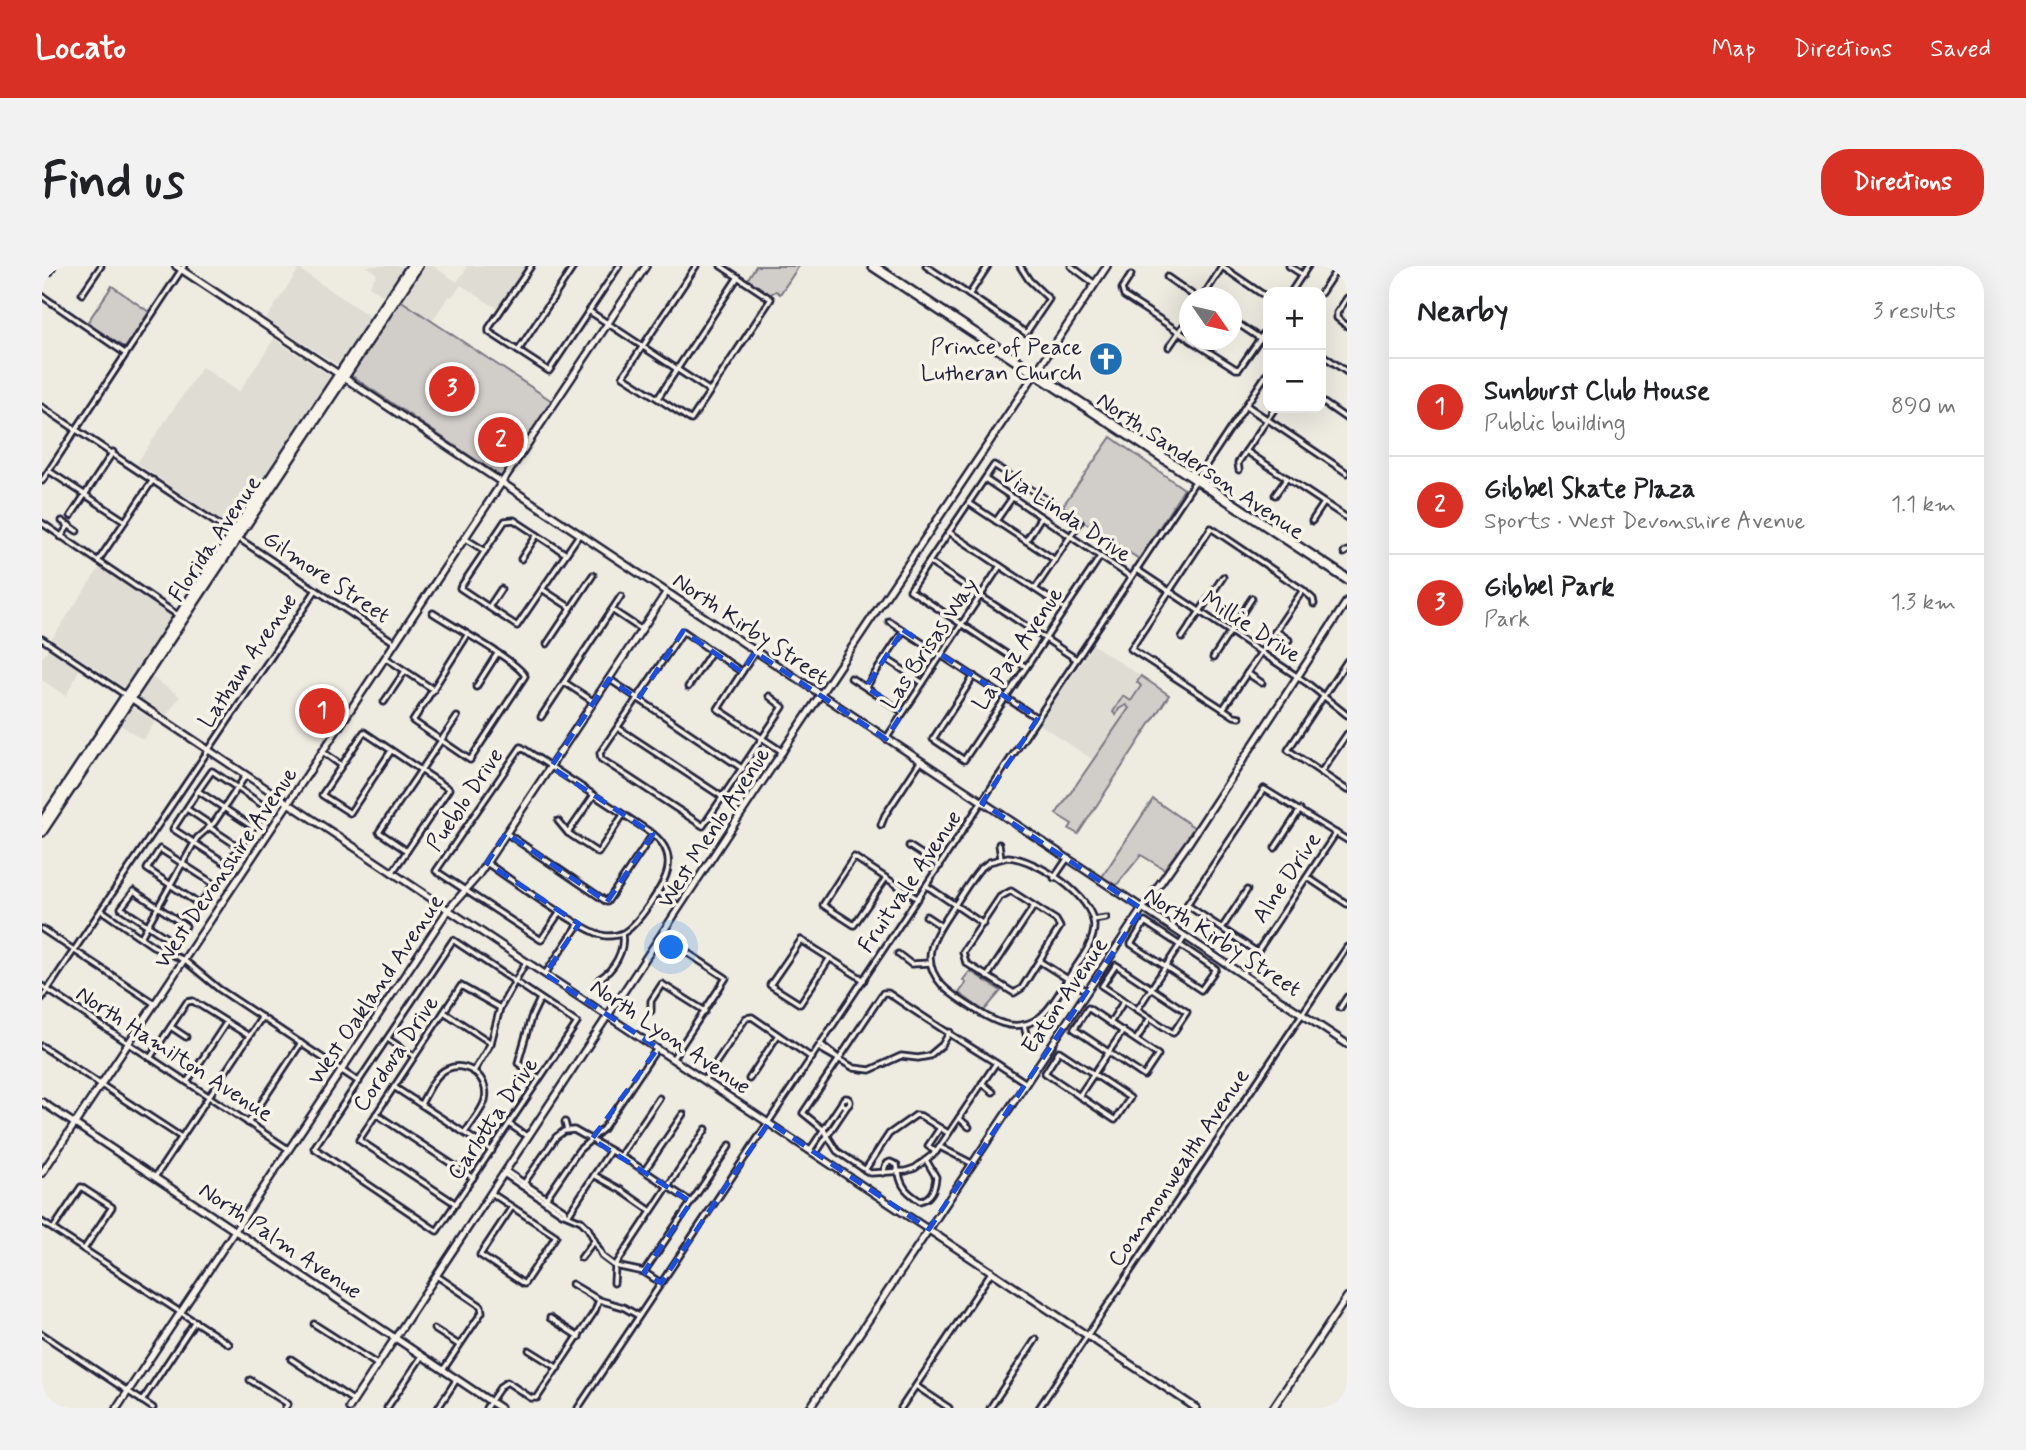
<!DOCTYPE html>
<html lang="en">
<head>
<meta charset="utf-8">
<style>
	:root { --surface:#fff; --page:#f2f2f2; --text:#202124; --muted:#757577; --line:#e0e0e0; --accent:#d93025 }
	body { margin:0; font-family:Mynerve,sans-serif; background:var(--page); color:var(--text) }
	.controls { position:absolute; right:21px; top:21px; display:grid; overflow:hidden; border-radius:14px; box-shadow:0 7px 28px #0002 }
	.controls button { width:63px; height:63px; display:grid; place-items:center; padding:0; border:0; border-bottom:2px solid var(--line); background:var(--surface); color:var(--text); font:35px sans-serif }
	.compass { position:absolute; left:1137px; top:21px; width:63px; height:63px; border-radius:50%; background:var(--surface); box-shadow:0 7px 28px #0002; rotate:124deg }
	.you { position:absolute; left:630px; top:682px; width:24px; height:24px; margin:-18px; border:5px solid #fff; border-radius:50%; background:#1a73e8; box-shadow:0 0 0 10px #1a73e833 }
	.badge { display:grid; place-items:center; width:46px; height:46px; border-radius:50%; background:var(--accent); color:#fff; font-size:23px; font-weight:700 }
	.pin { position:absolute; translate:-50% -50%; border:4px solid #fff; box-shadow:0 2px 7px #0006 }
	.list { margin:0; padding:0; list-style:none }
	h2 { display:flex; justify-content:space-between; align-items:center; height:91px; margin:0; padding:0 28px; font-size:30px }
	h2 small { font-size:23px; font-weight:400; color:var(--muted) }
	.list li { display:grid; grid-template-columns:46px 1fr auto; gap:21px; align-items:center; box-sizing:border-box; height:98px; padding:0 28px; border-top:2px solid var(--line) }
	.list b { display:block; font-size:26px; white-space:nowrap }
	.list p { margin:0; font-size:23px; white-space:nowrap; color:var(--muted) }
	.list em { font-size:23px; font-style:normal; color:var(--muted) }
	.map { position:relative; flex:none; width:1305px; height:1142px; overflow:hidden; border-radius:28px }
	header { display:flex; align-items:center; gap:42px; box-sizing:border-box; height:98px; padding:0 35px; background:var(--accent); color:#fff }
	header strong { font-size:33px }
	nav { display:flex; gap:38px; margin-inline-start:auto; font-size:24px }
	.intro { display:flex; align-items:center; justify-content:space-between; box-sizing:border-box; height:168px; padding:0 42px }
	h1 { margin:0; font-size:49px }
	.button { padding:18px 32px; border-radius:28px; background:var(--accent); color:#fff; font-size:24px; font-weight:700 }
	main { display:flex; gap:42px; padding:0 42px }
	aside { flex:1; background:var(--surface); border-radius:28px; box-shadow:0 7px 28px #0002 }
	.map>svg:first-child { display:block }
</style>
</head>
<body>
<header>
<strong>Locato</strong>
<nav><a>Map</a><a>Directions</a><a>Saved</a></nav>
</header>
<div class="intro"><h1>Find us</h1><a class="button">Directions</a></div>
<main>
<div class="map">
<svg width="1305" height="1142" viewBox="0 0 1305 1142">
	<rect width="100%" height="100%" fill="#eeebe1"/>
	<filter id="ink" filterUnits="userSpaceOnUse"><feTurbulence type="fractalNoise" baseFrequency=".0143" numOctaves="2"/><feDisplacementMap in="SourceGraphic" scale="14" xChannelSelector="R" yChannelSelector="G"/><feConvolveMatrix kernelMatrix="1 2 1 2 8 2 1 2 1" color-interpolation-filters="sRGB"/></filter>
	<g filter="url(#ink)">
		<g fill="#dfdcd4">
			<path d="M325 0H364L343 31 327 20 335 8Z"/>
			<path d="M381 0H391L415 16 425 2 423 0H484L456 43 419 19 410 31 407 30 390 55 358 34Z"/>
			<path d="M257 3 330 52 298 98H294L224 53Z"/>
			<path d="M232 73 290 111 192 260H187L95 197 160 101 197 126Z"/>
			<path d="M58 301 132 350 84 423 10 373Z"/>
			<path d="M1050 378 1127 429 1074 509 997 458 1048 384Z"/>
			<path d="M7 382 38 402 24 430 0 414V392Z"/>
			<path d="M109 411 138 430 125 449 99 432 98 427Z"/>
			<path d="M91 442 113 456 101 474 77 458 87 443Z"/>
		</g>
		<g fill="#d1cdc9" stroke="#7a7882" stroke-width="2">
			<path d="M714 0H757L738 28 734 25 727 29 705 14Z"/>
			<path d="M70 20 107 46 83 82 45 57Z"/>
			<path d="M358 34 510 135 459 211 310 110V105Z"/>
			<path d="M1069 171 1142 223 1097 293 1020 241Z"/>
			<path d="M1099 410 1127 429 1036 568 1027 563 1030 558 1014 548 1087 442 1084 439 1077 443 1074 449 1071 446 1081 430 1089 435 1099 420 1095 416Z"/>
			<path d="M1111 533 1153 562 1122 603 1099 589 1074 620 1060 611Z"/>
			<path d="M928 705 959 725 942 745 917 727 924 717 921 714Z"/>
		</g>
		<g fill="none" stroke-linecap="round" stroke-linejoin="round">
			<g stroke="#22223b" stroke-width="9">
				<g id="street">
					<path d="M489 0 447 62V66L507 105 577 0"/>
					<path d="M654 0 581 110 649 154 729 33 679 0"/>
					<path d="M884 0 984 67 1007 33 987 14 978 0"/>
					<path d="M1029 0 1053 18"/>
					<path d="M1179 0 1226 32"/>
					<path d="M1247 0 1261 9"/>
					<path d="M8 6 11 0"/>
					<path d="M1089 9 1080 23 1082 30 1148 73"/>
					<path d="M1125 11 1155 32"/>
					<path d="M1249 26 1266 0"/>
					<path d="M1279 27 1297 0"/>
					<path d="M40 28 59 0"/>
					<path d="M927 29 946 0"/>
					<path d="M0 30 84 88"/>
					<path d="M1160 32 1180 1"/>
					<path d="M1305 32 1295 47V52L1305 60"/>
					<path d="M547 45 668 125"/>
					<path d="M1192 55 1219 73"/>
					<path d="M1148 74 1194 103H1197L1226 61"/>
					<path d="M1127 81 1148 50"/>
					<path d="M476 85 532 0"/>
					<path d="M1279 88 1305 106"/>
					<path d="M616 132 696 11"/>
					<path d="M1279 135 1305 153"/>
					<path d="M1204 139 1305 207"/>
					<path d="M0 141 189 267"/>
					<path d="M1207 142 1223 153"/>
					<path d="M1204 185 1305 252"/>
					<path d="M1197 204 1196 197 1233 142"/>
					<path d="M7 205 83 255"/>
					<path d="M943 213 1089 311"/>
					<path d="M0 215 142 0"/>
					<path d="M1233 229 1245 212"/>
					<path d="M927 237 1013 294"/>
					<path d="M29 250 71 186"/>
					<path d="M20 255 35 265"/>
					<path d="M954 255 970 232"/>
					<path d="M1270 255 1282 237"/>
					<path d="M0 257 137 350"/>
					<path d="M907 266 1023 343"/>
					<path d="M19 271 27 259"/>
					<path d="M196 272 352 376"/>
					<path d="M424 273 443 285"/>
					<path d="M984 275 999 251"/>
					<path d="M1302 287 1305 285"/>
					<path d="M524 288 472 254 463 255 418 322 475 360 537 269"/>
					<path d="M479 293 495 269"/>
					<path d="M56 295 111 214"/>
					<path d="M887 296 1034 393"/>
					<path d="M1094 303 1265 417 1305 449"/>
					<path d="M500 323 529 342"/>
					<path d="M447 341 459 323"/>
					<path d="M570 344 600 364"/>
					<path d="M391 347C409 359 474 394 483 410L428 494 371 455 426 368"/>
					<path d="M847 355 995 452"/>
					<path d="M1234 365 1247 374"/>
					<path d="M1140 372 1181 311"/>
					<path d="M0 373 82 428"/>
					<path d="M505 378 551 309"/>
					<path d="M713 386 676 443 741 486"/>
					<path d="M344 392 392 424"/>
					<path d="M843 392 881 417"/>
					<path d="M1171 392 1210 332"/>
					<path d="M1305 395 1246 484 1305 524"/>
					<path d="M984 401 868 324 952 199 1038 256 993 323"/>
					<path d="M700 406 641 365 558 487 559 493 661 560 741 441 727 430"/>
					<path d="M1205 407 1220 417"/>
					<path d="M932 410 891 473 922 494 1058 291"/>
					<path d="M809 412 861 446"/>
					<path d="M567 413 701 503"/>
					<path d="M522 416 552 436"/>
					<path d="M434 421 455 388"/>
					<path d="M646 421 670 385"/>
					<path d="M824 421 861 365"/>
					<path d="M342 436 363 405"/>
					<path d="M1181 443 1261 324"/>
					<path d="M499 451 579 330"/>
					<path d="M1198 451 1192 450 1089 383 1169 262 1261 324 1271 333 1272 338"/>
					<path d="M576 462 682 532"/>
					<path d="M844 473 958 300"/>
					<path d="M349 485 308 547 280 529 322 466 407 523 350 607"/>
					<path d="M281 486 299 499"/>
					<path d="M1279 506 1305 468"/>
					<path d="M156 525 131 563 185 598 197 581 167 561"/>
					<path d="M145 543 169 559"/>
					<path d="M516 555 526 567 556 587 581 549"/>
					<path d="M839 559 843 549 878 496"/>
					<path d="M464 567 565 636 611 568"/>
					<path d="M526 567 552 529"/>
					<path d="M957 578 959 592"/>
					<path d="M867 580 898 600"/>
					<path d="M197 581 225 542 170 505 156 525 211 561"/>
					<path d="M1233 582 1258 544"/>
					<path d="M118 583 172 618 158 639 105 603Z"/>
					<path d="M365 585 337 566 415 451"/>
					<path d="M966 591C994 593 1051 629 1052 660 1052 678 1038 694 1029 708 1020 721 1011 741 998 751 973 770 947 753 926 739 917 733 907 727 900 719 874 691 896 665 913 639 921 627 928 615 937 604L947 596Z"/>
					<path d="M445 597C465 611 546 670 565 670 569 670 577 669 581 667 595 660 625 616 626 601 628 587 621 576 611 568L479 481 394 605 499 674 518 646"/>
					<path d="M1265 611 1305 638"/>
					<path d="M844 612 812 659 781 639 812 591 876 633"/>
					<path d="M1012 612 1025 593"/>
					<path d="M885 620 941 658"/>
					<path d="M92 625 144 660 131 676 79 642Z"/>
					<path d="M969 625 1014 654 1018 661 980 722 972 727 924 697 921 686 958 631Z"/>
					<path d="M615 626 637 640"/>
					<path d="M1145 639 1215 686"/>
					<path d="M59 644 111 680 142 694 177 723 317 816"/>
					<path d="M884 650 899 660"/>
					<path d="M1051 654 1064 652"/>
					<path d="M1103 656 1174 703 1159 724 1089 678Z"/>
					<path d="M1130 661 1222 523 1305 574"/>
					<path d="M1180 662 1205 624"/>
					<path d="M0 663 113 738"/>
					<path d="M620 670 684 712 631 792"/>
					<path d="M99 671 155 572 172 557 204 509"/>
					<path d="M411 674 535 757 395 965 272 882Z"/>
					<path d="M856 688 869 698 888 697"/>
					<path d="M788 692 758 738 728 719 759 674 822 714"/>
					<path d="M997 695 1045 725"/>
					<path d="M1074 699 1145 746 1131 767 1060 720Z"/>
					<path d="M1201 707 1294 567"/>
					<path d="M503 708 537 658"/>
					<path d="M945 711 992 640"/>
					<path d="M557 713C572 704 583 685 580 668"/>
					<path d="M0 720 246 883"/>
					<path d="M0 732 274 324"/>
					<path d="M1046 742 1116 789 1102 810 1032 763Z"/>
					<path d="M1298 742 1305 731"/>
					<path d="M1095 744 1143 671"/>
					<path d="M609 745V735L620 718 663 745"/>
					<path d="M402 746 449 777"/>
					<path d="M1068 757 1082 735"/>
					<path d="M982 759 985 772"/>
					<path d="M129 761 144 771"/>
					<path d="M346 773 372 790"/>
					<path d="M1094 774 1108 752"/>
					<path d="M780 779 795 791"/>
					<path d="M0 780 139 871"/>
					<path d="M777 782 812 802 828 804 859 790 876 792 887 790 900 779 908 766"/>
					<path d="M1017 785 1088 832 1073 854 1003 807Z"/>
					<path d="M108 792 145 736 151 735 207 770"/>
					<path d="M954 797 894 886 873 902 864 905 828 907 795 885 782 864 761 847 841 727H846C881 751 917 774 954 797L984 817"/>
					<path d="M432 805 449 777 458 742 484 696"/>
					<path d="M497 812 476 797 489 752 498 733"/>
					<path d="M663 813 704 752 710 751 770 792"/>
					<path d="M707 813 736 769"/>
					<path d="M145 816 184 757"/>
					<path d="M940 817 951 826"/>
					<path d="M352 821 450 885"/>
					<path d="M1037 830 1081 765"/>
					<circle cx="804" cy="836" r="4"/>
					<path d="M379 838C385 827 393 808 405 803 425 794 448 812 443 834 440 845 429 857 423 867"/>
					<path d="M334 848 431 912"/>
					<path d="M917 852 927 861"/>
					<path d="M523 856 525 864"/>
					<path d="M206 857 259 777"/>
					<path d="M467 858 486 871"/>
					<path d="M898 881 929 897"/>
					<path d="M768 884 800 836"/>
					<path d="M894 886 886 880 898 862"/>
					<path d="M774 887 806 839"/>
					<path d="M578 890 617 832"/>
					<path d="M603 904 641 848"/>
					<path d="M823 904 847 868 874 849 879 850 906 867"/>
					<path d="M464 905 522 944 523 947"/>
					<path d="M841 907 844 898 848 896 855 899 856 907"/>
					<path d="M857 907C859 921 866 927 878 935 890 932 893 922 894 911L884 894"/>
					<path d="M462 908 520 947 539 955 546 962 561 991 573 1000 602 1006 619 1017"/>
					<path d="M552 909 579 924 609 945"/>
					<path d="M113 911 220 751"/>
					<path d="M480 920 514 871 522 865 532 864 592 898 649 936"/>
					<path d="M449 927 514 970 482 1018 438 989 470 941"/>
					<path d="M503 934 537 884 561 863 614 784"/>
					<path d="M414 938 317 874 419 720 458 742"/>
					<path d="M526 949 568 885"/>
					<path d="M0 956 187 1078"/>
					<path d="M11 963 39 921 70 941 42 983"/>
					<path d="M539 992 552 975"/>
					<path d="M602 1006 688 879"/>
					<path d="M395 1010 439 1040 440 1046 401 1104"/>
					<path d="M572 1017 573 1000 664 863"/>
					<path d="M530 1018 557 1034 581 1041 597 1050"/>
					<path d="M508 1052 537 1071"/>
					<path d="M272 1058 336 1099"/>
					<path d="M392 1063 417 1079"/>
					<path d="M0 1068 111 1142"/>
					<path d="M487 1084 516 1102"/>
					<path d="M249 1093 312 1135"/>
					<path d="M208 1114 246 1138 243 1142"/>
					<path d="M874 1120 907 1142"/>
					<path d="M100 1135 153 1055"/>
					<path d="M345 1142 380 1090"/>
					<path d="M396 1142 415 1113"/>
					<path d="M444 1142 459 1120 465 1116 489 1132H495L553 1045 557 1034"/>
					<path d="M536 1142 1226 106"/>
					<path d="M859 1142 950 1005"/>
					<path d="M948 1142 994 1073"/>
					<path d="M997 1142 1305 681"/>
				</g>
			</g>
			<g stroke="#22223b" stroke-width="10">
				<g id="secondary">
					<path d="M134 0 1305 778"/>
					<path d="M87 431 1154 1142"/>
					<path d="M0 836 458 1142"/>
					<path d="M0 907 604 0"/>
					<path d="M75 1142 406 644 435 611 624 327"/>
					<path d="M307 1142 716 522 1065 0"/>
					<path d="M768 1142 1100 643 1148 575 1305 335"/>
					<path d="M1231 1142 1305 1031"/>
				</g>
			</g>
			<g stroke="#22223b" stroke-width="12">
				<g id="primary">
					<path d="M0 556 369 0"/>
					<path d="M0 566 376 0"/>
				</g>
			</g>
			<g stroke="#22223b" stroke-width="13">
				<path id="highway" d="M831 0 1305 313"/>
			</g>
			<use href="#street" stroke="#f7f3e8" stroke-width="3.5"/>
			<use href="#secondary" stroke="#f7f3e8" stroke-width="5"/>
			<use href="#primary" stroke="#f7f3e8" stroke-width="7"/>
			<use href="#highway" stroke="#f7f3e8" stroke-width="8"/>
		</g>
	</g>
	<path fill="none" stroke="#1d4ed8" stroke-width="5" stroke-dasharray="14 9" stroke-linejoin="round" d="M861 364 996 452 940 537 1100 643 887 963 727 856 619 1017 602 1006 649 936 550 873 616 782 503 708 537 658 445 597 464 567 565 636 611 568 509 501 567 413 596 433 641 365 700 406 713 386 844 473 861 446 824 421Z"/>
	<defs>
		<g id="church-disc" transform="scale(1.75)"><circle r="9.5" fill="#1f6fb2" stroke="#f7f3e8"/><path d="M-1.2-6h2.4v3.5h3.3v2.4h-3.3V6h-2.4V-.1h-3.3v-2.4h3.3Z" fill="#fff"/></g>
	</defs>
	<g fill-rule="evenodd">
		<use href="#church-disc" x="1064" y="93"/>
	</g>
	<g text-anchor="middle" stroke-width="7" stroke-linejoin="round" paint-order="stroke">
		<g font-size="23" fill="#22223b" stroke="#f7f3e8" text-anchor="end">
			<text x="1040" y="88">Prince of Peace<tspan x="1040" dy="26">Lutheran Church</tspan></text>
		</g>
		<g font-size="23" fill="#22223b" stroke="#f7f3e8">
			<text transform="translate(1159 199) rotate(34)" y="8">North Sanderson Avenue</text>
			<text transform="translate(1025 248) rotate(34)" y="8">Via Linda Drive</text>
			<text transform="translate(172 272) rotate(-56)" y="8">Florida Avenue</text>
			<text transform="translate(285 310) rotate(34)" y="8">Gilmore Street</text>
			<text transform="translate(1210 360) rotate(33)" y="8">Millie Drive</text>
			<text transform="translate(709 362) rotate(34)" y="8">North Kirby Street</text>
			<text transform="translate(887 377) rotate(-56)" y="8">Las Brisas Way</text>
			<text transform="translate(975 382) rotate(-56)" y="8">La Paz Avenue</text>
			<text transform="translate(205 394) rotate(-56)" y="8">Latham Avenue</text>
			<text transform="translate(422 533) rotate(-56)" y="8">Pueblo Drive</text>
			<text transform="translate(671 561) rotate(-57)" y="8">West Menlo Avenue</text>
			<text transform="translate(183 601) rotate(-56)" y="8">West Devonshire Avenue</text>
			<text transform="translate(1244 611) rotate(-56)" y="8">Alne Drive</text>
			<text transform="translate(867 615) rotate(-56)" y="8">Fruitvale Avenue</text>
			<text transform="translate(1181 675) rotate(33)" y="8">North Kirby Street</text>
			<text transform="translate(333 723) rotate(-56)" y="8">West Oakland Avenue</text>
			<text transform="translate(1022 729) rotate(-56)" y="8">Eaton Avenue</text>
			<text transform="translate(629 770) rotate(34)" y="8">North Lyon Avenue</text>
			<text transform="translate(133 787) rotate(33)" y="8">North Hamilton Avenue</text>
			<text transform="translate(353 787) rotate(-56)" y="8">Cordova Drive</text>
			<text transform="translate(450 852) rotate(-56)" y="8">Carlotta Drive</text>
			<text transform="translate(1136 901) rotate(-56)" y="8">Commonwealth Avenue</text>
			<text transform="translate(239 974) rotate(34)" y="8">North Palm Avenue</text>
		</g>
	</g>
</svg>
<div class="controls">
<button>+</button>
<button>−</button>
</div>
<svg class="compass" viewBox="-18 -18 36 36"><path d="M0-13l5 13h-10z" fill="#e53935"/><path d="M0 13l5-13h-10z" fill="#757577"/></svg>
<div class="you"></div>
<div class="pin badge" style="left:280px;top:445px">1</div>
<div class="pin badge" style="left:459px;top:174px">2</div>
<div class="pin badge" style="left:410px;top:123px">3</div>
</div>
<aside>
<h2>Nearby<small>3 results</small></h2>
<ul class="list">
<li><span class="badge">1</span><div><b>Sunburst Club House</b><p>Public building</p></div><em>890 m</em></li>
<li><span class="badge">2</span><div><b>Gibbel Skate Plaza</b><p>Sports · West Devonshire Avenue</p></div><em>1.1 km</em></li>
<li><span class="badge">3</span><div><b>Gibbel Park</b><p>Park</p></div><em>1.3 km</em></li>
</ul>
</aside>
</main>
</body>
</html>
